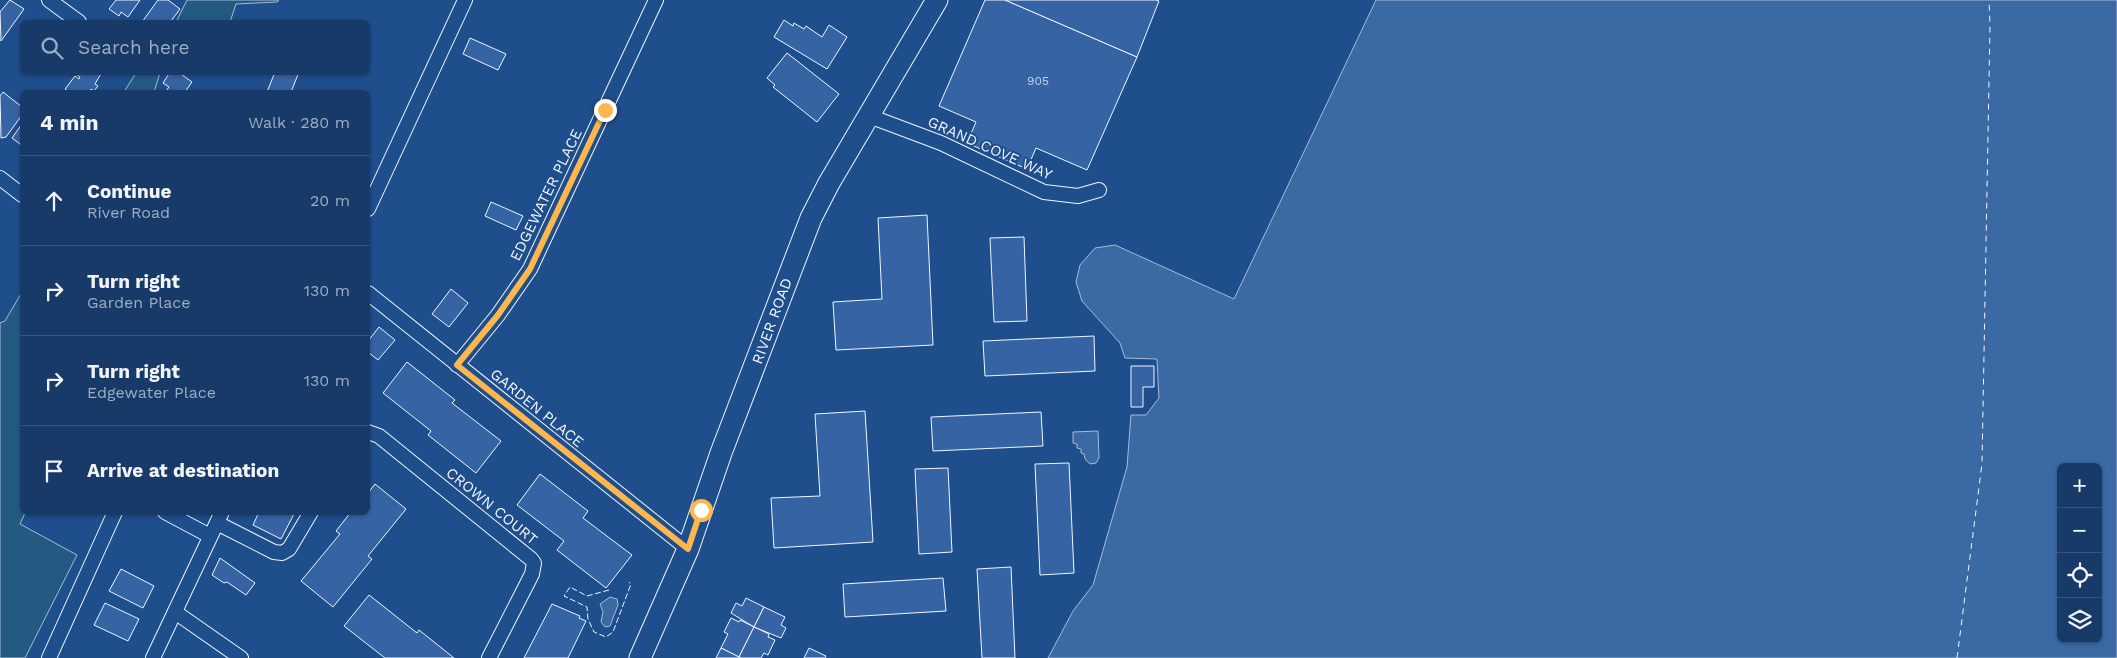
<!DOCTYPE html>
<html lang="en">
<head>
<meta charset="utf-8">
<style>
	:root { --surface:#173a69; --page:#20416f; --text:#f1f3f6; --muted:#9eadc0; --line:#36547d }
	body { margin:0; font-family:"Work Sans",sans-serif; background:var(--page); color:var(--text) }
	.controls { position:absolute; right:15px; bottom:15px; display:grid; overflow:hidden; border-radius:8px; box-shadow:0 1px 4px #0004 }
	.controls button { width:45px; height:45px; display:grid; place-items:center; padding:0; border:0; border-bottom:1px solid var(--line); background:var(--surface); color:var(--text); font:25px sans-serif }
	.stop { position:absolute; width:15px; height:15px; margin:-11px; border:4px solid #ffb74d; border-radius:50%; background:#fff }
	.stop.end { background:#ffb74d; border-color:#fff; box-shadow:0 1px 5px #0008 }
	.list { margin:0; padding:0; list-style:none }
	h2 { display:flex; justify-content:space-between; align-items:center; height:65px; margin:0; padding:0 20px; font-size:21px }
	h2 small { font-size:16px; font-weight:400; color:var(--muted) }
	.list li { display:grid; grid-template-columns:32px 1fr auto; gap:15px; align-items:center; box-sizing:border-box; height:90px; padding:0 20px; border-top:1px solid var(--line) }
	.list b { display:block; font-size:19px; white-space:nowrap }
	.list p { margin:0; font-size:16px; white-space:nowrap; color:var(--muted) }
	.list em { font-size:16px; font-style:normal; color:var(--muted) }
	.icon { flex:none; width:28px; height:28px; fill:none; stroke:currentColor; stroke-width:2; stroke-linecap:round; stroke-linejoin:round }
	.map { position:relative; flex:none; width:2117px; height:658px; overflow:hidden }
	.search { position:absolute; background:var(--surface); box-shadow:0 1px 4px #0004; left:20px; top:20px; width:350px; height:55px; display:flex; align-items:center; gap:12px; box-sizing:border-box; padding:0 18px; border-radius:8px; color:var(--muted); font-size:19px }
	.panel { position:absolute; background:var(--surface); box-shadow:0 1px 4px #0004; left:20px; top:90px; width:350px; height:425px; border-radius:8px }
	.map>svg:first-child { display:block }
</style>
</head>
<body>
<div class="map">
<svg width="2117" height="658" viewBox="0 0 2117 658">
	<rect width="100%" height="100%" fill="#1f4e8c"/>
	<g fill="#245a82" stroke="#a8bbd7">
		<path d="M187 0H279L277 2 236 4 230 22H178L177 20Z"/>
		<path d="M136 73H160L154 92H124Z"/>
		<path d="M22 292V512L25 513 20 524 77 555 25 658H0V323L5 321Z"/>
	</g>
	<g fill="#3b69a3" stroke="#a8bbd7" fill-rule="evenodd">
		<path d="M1376 0H2117V658H1048L1073 611 1093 585 1127 467 1131 415H1146L1159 398 1157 359 1125 358 1120 343 1082 301 1076 282 1080 265 1095 248 1115 245 1234 299ZM2061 467H2098V639H2061Z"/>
		<path d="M1098 431 1099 458 1096 463 1090 464 1085 459 1084 454 1081 453V449L1077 448V444L1073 443V432Z"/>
		<path d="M610 597 617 599 618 605 610 626 605 627 601 622 603 612 600 604Z"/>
	</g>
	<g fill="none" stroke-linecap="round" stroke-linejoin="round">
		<path stroke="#f2f6ff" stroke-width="1" stroke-dasharray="6 5" stroke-linecap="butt" d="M1957 658 1982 464 1990 26 1989 0"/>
	</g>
	<g fill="#3563a3" stroke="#f2f6ff">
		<path d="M10 0 24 9 1 41 0 12Z"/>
		<path d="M116 0H140L128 17 121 12 119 16 109 9Z"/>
		<path d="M158 0H168L180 9 171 21 174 22H142Z"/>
		<path d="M985 0H1005L1137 57 1087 170 1036 148 1027 169 967 143 976 122 939 106Z"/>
		<path d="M1005 0H1156L1159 1 1137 57Z"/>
		<path d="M784 20 793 26 794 23 804 29 806 26 822 37 829 25 847 37 827 69 774 37Z"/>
		<path d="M470 38 506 54 498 70 463 54Z"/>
		<path d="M787 53 839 94 817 122 773 87 775 85 767 78Z"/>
		<path d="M74 72H102L95 84 98 86 94 91 91 89 89 92H70L65 89 75 76 79 79 80 77Z"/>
		<path d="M170 72H178L192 82 185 92 181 90 180 92 166 91 169 87 163 83Z"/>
		<path d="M275 72H299L291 92H267Z"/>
		<path d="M3 92 22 107V115L6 137 1 138 0 96Z"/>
		<path d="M22 124V149L20 144 12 138Z"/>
		<path d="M491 202 523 216 516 230 485 216Z"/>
		<path d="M927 215 933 345 836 350 833 302 882 299 878 218Z"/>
		<path d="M1024 237 1027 321 994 322 990 238Z"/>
		<path d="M451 289 468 303 449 327 432 314Z"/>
		<path d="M379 327 395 340 378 360 368 352V341Z"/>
		<path d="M1094 336 1095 371 985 376 983 341Z"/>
		<path d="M407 362 455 400 452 403 501 441 476 473 428 435 431 431 383 393Z"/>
		<path d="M1131 366H1154V387H1143V407H1131Z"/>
		<path d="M865 411 873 542 774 548 771 498 820 496 815 414Z"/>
		<path d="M1041 412 1043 446 933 451 931 417Z"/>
		<path d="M1069 463 1074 573 1040 575 1035 464Z"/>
		<path d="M948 468 952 552 919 554 915 469Z"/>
		<path d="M540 474 588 511 583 518 632 555 606 588 557 550 564 541 517 505Z"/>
		<path d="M375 484 406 509 368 556 372 559 333 607 301 581 340 534 336 531 351 512H368V493Z"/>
		<path d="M259 512 294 514 281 539 253 525Z"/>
		<path d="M220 558 255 583 246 595 227 582 224 583 212 575Z"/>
		<path d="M1011 567 1015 658H982L977 569Z"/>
		<path d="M121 569 154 586 143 608 109 591Z"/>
		<path d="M943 578 946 611 845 617 843 584Z"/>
		<path d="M369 595 417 633 419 630 454 658H385L344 626Z"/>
		<path d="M746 598 764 607 754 627 731 613 736 603 742 606Z"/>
		<path d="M105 603 139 619 128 641 94 625Z"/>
		<path d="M552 604 580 616 579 618 586 621 568 658H524Z"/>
		<path d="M764 607 785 617 781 625 786 628 781 638 754 627Z"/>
		<path d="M731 618 739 622 740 620 754 627 739 657 721 648 728 634 724 632Z"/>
		<path d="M754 627 769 634 768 637 775 640 768 655 764 653 761 658H742L739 657Z"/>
		<path d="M721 648 739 657V658H716Z"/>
		<path d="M809 648 826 656 825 658H804Z"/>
	</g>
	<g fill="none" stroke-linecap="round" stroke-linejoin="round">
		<g stroke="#f2f6ff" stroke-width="16">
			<g id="street">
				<path d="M49 0 79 22"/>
				<path d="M869 116 941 143 1044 192 1078 196 1099 190"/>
				<path d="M0 178 22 195"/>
				<path d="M368 209 465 0"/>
				<path d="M368 293 688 549"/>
				<path d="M457 365 498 315 530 269 656 0"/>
				<path d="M368 432 379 436 531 559 534 563 532 574 489 658"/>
				<path d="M165 512 210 536"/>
				<path d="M217 523 274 552 282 553 289 549 311 512"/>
				<path d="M175 612 241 658"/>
				<path d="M49 658 115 512"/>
				<path d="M153 658 222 512"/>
			</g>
		</g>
		<g stroke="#f2f6ff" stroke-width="23">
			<path id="primary" d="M640 658 688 549 721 453 811 218 829 183 937 0"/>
		</g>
		<use href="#street" stroke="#1f4e8c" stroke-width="14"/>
		<use href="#primary" stroke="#1f4e8c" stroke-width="21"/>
		<path stroke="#f2f6ff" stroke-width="1" stroke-dasharray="6 2.5" stroke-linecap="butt" d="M609 590 587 596 570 587 564 596 587 607 588 619 594 632 606 637 613 632 631 584 629 582"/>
	</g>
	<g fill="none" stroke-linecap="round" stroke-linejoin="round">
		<path stroke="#ffb74d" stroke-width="6" d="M605 110 530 269 498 315 457 365 688 549 701 510"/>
	</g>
	<g text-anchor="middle" stroke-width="4" stroke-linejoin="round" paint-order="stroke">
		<g font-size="12" fill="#c3d1e8">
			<text x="1038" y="85">905</text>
		</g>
		<g font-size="15" fill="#f2f6ff" stroke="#1f4e8c">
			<text transform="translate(990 148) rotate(24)" y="5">GRAND COVE WAY</text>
			<text transform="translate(546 195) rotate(-64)" y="5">EDGEWATER PLACE</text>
			<text transform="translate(772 321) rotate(-70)" y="5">RIVER ROAD</text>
			<text transform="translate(537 408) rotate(39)" y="5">GARDEN PLACE</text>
			<text transform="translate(492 506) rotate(39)" y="5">CROWN COURT</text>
		</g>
	</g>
</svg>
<div class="controls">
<button>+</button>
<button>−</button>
<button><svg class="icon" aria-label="locate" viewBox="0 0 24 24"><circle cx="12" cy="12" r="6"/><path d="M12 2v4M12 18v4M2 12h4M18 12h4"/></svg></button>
<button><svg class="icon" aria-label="layers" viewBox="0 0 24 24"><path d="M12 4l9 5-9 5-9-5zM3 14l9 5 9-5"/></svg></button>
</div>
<div class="stop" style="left:701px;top:510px"></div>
<div class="stop end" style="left:605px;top:110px"></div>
<div class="search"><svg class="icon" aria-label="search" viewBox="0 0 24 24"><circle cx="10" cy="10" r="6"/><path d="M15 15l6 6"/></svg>Search here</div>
<section class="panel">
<h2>4 min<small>Walk · 280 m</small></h2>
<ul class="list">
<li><svg class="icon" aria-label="ahead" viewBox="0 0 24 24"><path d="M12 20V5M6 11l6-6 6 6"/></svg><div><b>Continue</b><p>River Road</p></div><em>20 m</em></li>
<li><svg class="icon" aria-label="right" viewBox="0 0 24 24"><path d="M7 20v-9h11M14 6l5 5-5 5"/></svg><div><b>Turn right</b><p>Garden Place</p></div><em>130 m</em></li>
<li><svg class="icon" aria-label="right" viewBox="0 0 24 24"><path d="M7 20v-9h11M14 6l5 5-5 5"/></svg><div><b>Turn right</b><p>Edgewater Place</p></div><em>130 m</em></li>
<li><svg class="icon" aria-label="arrive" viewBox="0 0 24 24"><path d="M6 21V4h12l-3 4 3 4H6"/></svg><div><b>Arrive at destination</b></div></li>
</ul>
</section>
</div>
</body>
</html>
